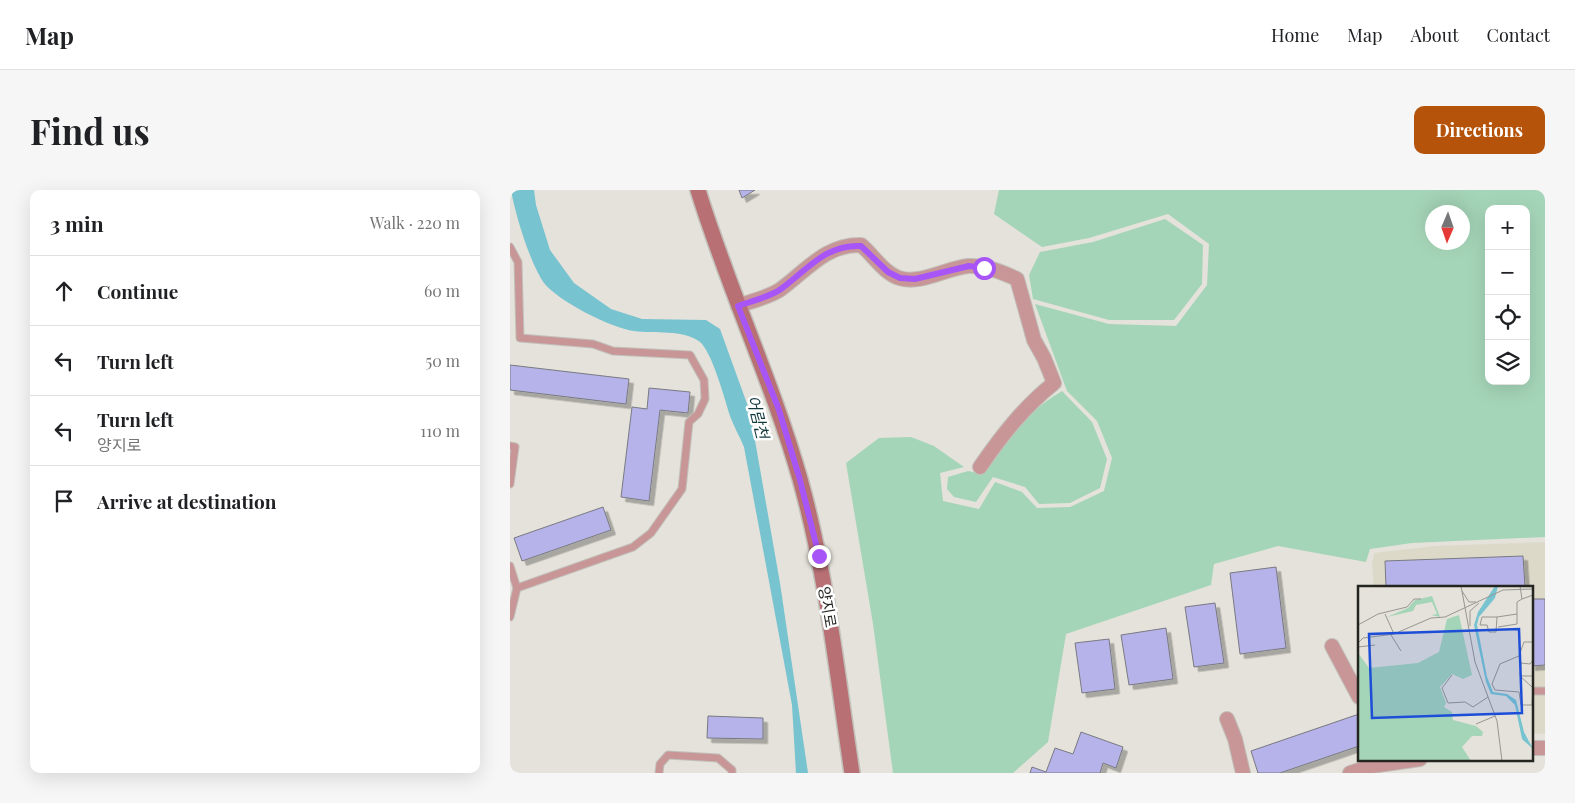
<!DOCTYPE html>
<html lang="en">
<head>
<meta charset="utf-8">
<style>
	:root { --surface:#fff; --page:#f6f6f6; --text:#202124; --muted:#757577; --line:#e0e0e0; --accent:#b45309 }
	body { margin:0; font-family:"Playfair Display","Noto Sans KR",serif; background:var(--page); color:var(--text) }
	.controls { position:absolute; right:15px; top:15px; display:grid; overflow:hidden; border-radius:10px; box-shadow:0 5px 20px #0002 }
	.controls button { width:45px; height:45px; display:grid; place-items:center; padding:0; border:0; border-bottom:1px solid var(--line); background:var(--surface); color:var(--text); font:25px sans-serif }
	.compass { position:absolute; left:915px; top:15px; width:45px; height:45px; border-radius:50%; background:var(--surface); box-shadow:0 5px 20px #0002; rotate:182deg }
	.stop { position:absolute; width:15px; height:15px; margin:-11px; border:4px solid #a855f7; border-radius:50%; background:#fff }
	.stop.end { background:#a855f7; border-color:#fff; box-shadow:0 1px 5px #0008 }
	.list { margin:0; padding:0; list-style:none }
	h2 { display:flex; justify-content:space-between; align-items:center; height:65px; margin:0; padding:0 20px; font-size:21px }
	h2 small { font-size:16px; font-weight:400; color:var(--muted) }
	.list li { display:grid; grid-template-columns:32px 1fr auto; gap:15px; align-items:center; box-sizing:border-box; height:70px; padding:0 20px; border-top:1px solid var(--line) }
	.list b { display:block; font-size:19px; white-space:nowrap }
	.list p { margin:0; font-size:16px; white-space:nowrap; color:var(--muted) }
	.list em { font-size:16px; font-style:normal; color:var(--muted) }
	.icon { flex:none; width:28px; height:28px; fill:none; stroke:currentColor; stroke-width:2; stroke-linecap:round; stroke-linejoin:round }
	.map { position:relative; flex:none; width:1035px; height:583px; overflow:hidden; border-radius:10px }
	header { display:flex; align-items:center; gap:30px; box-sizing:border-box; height:70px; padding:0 25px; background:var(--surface); border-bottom:1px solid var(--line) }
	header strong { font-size:24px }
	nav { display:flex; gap:28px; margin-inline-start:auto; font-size:18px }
	.intro { display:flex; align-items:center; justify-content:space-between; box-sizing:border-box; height:120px; padding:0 30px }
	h1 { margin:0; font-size:35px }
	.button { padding:12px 22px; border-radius:10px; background:var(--accent); color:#fff; font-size:18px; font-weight:700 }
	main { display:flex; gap:30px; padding:0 30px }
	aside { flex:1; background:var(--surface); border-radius:10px; box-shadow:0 5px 20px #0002 }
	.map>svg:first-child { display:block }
</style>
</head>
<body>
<header>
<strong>Map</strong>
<nav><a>Home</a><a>Map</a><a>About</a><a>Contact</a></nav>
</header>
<div class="intro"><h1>Find us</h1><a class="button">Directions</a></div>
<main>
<aside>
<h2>3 min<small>Walk · 220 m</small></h2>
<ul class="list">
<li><svg class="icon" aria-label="ahead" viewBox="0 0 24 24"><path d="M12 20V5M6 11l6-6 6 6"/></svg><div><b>Continue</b></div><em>60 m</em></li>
<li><svg class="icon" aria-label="left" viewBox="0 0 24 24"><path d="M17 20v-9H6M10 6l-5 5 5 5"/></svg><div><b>Turn left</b></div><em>50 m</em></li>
<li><svg class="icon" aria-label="left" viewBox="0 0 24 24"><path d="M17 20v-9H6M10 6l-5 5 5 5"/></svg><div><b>Turn left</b><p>양지로</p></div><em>110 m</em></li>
<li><svg class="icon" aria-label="arrive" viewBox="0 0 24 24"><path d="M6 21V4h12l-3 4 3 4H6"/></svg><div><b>Arrive at destination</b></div></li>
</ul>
</aside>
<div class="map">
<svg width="1035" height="583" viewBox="0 0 1035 583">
	<defs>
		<filter id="shadow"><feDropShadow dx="4.5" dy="4.5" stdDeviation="0" flood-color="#0004"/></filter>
	</defs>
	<rect width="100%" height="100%" fill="#e4e2da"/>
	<path fill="#dcd9c9" d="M1035 352V544L1021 543V397H864L862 374 864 363 925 356Z"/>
	<g fill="#a5d5b8" fill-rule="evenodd">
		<path d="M489 0H1035V347L902 353 860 359 856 372 768 356 704 374 701 395 556 444 538 552 503 583H383L363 434 336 273 369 248 401 247 424 256 454 277 430 283 433 311 469 319 485 292 512 302 527 318 560 317 594 301 602 268 587 231 557 201 525 114 599 134 666 136 697 95 699 54 658 24 579 48 532 57 484 24ZM979 19H1016V191H979ZM952 22V52H922V22Z"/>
		<path d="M655 29 693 55 692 94 664 130H599L523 109 519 85 530 62 583 52Z"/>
		<path d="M552 201 582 232 597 269 590 298 560 313 529 314 515 297 483 287 466 312 444 307 437 299 438 287 458 281 473 284C498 250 514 223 552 201Z"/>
	</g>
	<path fill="#77c3d0" d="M1 0H24L26 15 40 60 64 93 101 119 132 129 196 130 210 139 240 222 270 393 298 583H286L282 515 234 257C230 247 224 237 220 226 215 210 202 162 190 152 174 139 143 144 124 141 101 138 48 111 34 93 20 73 5 24 1 0Z"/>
	<g fill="#b5b3e9" stroke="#797981" filter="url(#shadow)">
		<path d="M229 0H245L232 8Z"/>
		<path d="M0 175 119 189 116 214 0 200Z"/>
		<path d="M139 198 180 202 178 223 150 220 139 311 111 307 122 217 137 219Z"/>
		<path d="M93 317 101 340 12 371 4 348Z"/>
		<path d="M1013 366 1015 397H876L875 371Z"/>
		<path d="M766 377 776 458 730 464 720 383Z"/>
		<path d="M1021 409H1035V475L1021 476Z"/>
		<path d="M705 413 714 473 684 477 675 417Z"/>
		<path d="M656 438 663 489 619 495 611 445Z"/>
		<path d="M599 449 605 499 572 503 565 453Z"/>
		<path d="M849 524V556L770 583H748L741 561Z"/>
		<path d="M198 526 253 528V549L197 548Z"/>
		<path d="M571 542 613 557 606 578 593 573 590 583H520L522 577 536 582 545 558 563 564Z"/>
	</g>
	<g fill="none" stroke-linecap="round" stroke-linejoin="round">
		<g stroke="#c1c0b9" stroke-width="9">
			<g id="lane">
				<path d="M0 57 8 72 10 148 83 154 103 161 180 165 194 190 195 209 188 224 179 232 172 299 141 343 123 357 7 398 0 427"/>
				<path d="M0 256 5 257 0 294"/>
				<path d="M0 376 7 398"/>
				<path d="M1021 501H1035"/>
				<path d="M149 583 150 574 158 565 208 568 222 580V583"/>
			</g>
		</g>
		<g stroke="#c1c0b9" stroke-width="16">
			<g id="street">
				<path d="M228 116C241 111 260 107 271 99 297 80 316 54 351 55 363 65 374 83 389 88 411 95 436 78 458 76 475 75 492 82 507 89L524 150 534 168 544 193C514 217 492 245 470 277"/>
				<path d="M822 456 849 507"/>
				<path d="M717 529 725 549 733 583"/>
				<path d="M1021 558H1035"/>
				<path d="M840 583 862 576 910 569"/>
			</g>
		</g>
		<g stroke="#c1c0b9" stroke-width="18">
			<path id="secondary" d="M188 0C218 98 262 191 290 289 317 385 327 485 342 583"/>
		</g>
		<use href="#lane" stroke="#c99698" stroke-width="7"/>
		<use href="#street" stroke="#c99698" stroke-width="14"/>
		<use href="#secondary" stroke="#b97074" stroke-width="15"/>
	</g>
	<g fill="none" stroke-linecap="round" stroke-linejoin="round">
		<path stroke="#a855f7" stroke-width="6" d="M309 366 290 290 269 220 228 116C241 111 260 107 271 99 297 80 316 54 351 56L378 82 390 88 405 89 459 76 474 78"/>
	</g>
	<g text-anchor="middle" stroke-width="5" stroke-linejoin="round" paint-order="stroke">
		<g font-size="15" fill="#242421" stroke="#fff">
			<text transform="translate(317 417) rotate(80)" y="5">양지로</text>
		</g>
		<g font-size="16" font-style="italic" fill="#13383e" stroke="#fff">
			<text transform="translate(248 227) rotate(76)" y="6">어람천</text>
		</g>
	</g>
	<g transform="translate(848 396)">
		<rect width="175" height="175" fill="#e4e2da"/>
		<path d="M74 10 82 31 73 29 79 28 74 16 58 19 55 25 29 31 50 22 57 14ZM101 29 114 89 105 93 94 88 82 101 88 117 86 121 94 126 95 134 118 140 125 146 124 150H114L104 161 113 175H0V67L11 82 60 77 81 66 89 33Z" fill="#a5d5b8"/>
		<path d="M137 0H140L137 12 121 31 119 39 129 91 135 106 149 108 158 114 166 146 175 163 164 153 157 119 148 110 133 108 128 96 116 39 120 26Z" fill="#77c3d0"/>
		<path fill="none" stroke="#979690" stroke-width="1" d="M103 0 117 76 139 135 144 175M162 0 164 13 175 9M104 5 111 16H118M27 28 36 48M124 31H139L138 46H131L129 39H122ZM139 31 159 28M0 39 20 28 49 21 56 13H63M112 40V25L121 17M140 41 159 38V16L164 13M33 49 43 65M175 56H166L161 70 142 78 134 98 137 104 161 106 163 119H175M17 59 0 61V57L5 52 36 48 73 32 87 31 145 4 175 3M175 74 172 78 163 77 162 90H175M94 89 84 102 90 117 107 116 115 121 130 111M162 90 175 102M174 119 175 97M118 138 137 130"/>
		<path fill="#1d4ed8" fill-opacity="0.15" stroke="#1d4ed8" stroke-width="2.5" d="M161 43 164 127 14 132 11 48Z"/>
		<rect width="175" height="175" fill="none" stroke="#242421" stroke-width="2.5"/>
	</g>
</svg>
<div class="controls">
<button>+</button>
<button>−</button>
<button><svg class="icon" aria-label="locate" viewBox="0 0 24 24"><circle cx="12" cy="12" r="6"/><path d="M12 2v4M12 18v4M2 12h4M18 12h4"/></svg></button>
<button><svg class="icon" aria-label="layers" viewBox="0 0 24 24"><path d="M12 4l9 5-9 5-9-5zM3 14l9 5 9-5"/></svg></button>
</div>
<svg class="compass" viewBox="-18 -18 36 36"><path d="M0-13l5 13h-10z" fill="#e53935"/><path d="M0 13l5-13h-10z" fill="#757577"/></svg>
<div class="stop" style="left:474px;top:78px"></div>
<div class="stop end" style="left:309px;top:366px"></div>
</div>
</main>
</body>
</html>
